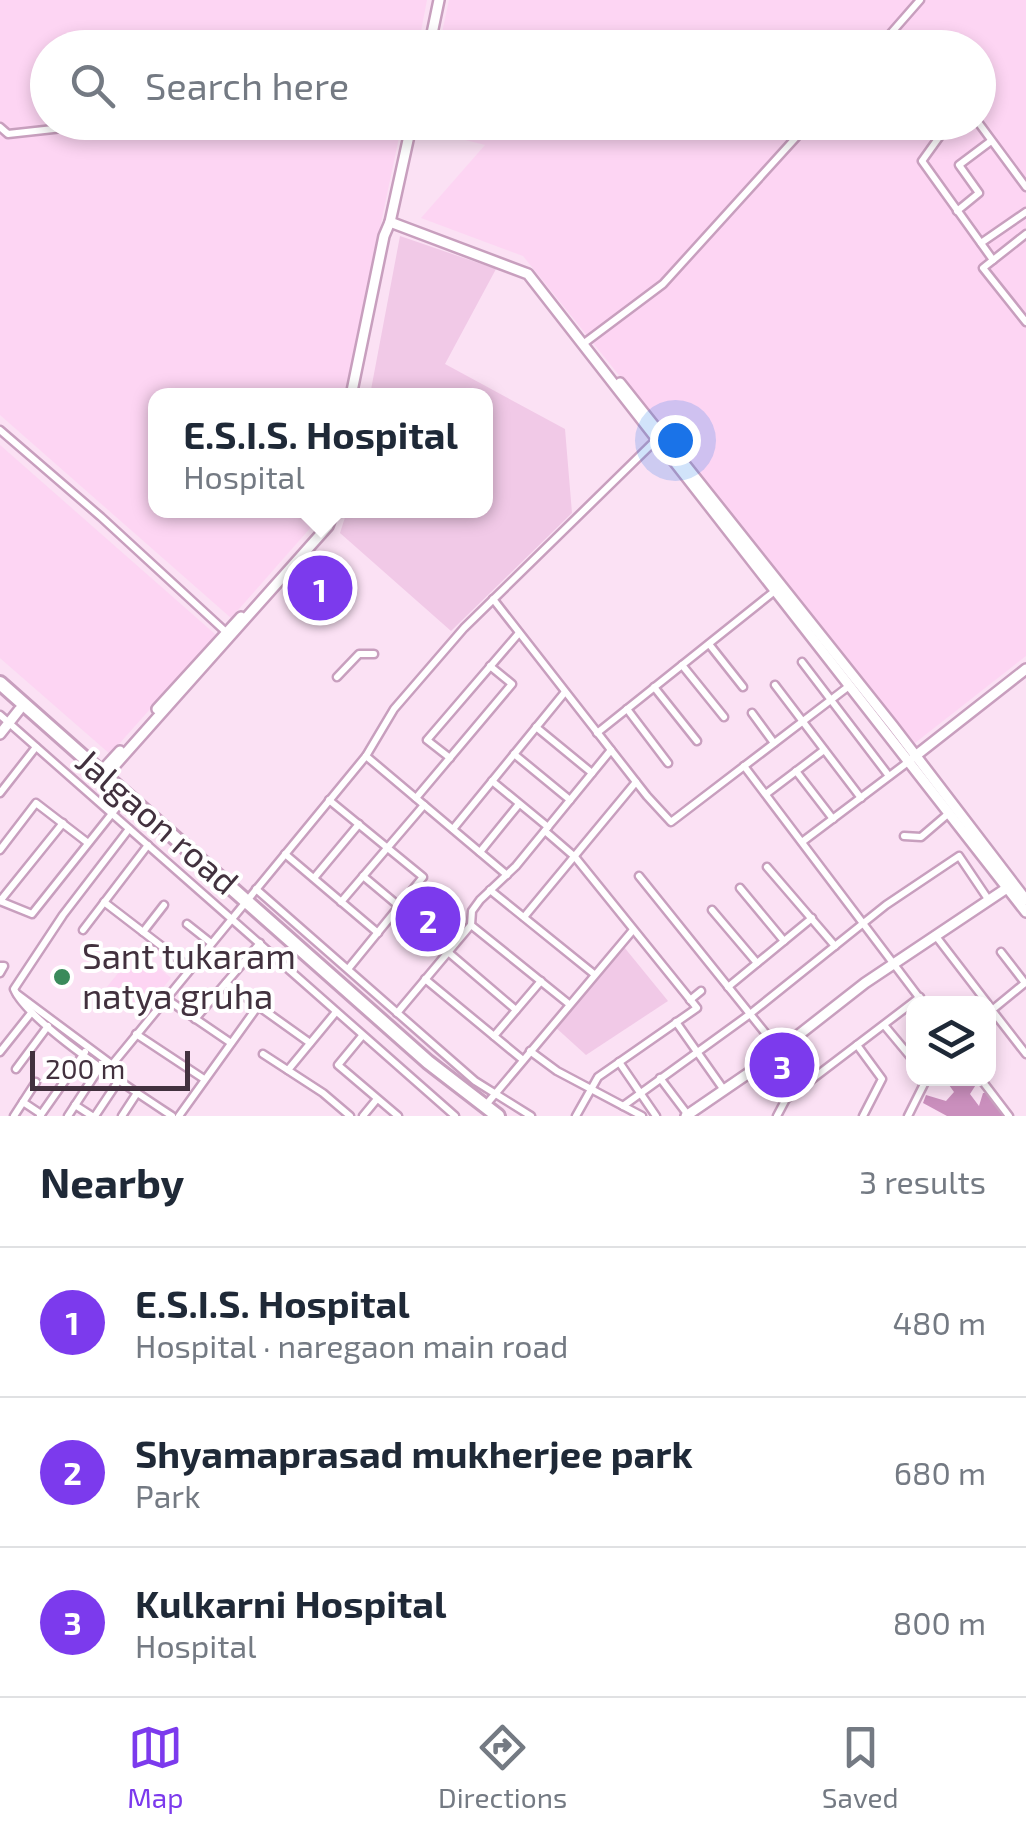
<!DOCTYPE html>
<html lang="en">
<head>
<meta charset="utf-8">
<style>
	:root { --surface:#fff; --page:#f2f2f3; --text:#1f2937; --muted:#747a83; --line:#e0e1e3; --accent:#7c3aed }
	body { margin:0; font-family:"Exo 2",sans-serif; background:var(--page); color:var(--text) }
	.controls { position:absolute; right:30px; bottom:30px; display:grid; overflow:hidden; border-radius:20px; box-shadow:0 5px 15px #0003 }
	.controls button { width:90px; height:90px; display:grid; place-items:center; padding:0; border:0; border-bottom:2px solid var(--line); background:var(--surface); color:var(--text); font:50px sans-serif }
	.scale { position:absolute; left:30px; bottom:25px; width:160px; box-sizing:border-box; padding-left:10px; border:5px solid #42313e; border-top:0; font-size:28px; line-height:35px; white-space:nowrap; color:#42313e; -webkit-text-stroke:8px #fff; paint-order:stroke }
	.you { position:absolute; left:675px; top:440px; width:35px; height:35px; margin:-25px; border:8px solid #fff; border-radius:50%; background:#1a73e8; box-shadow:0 0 0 15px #1a73e833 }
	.badge { display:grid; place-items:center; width:65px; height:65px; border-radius:50%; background:var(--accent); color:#fff; font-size:32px; font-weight:700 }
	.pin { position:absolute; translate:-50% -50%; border:5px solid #fff; box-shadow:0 2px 10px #0006 }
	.popup { position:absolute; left:148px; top:388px; width:345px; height:130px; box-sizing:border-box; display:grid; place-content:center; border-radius:20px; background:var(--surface); filter:drop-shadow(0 2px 8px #0005); font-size:32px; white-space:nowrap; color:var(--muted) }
	.popup b { font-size:38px; color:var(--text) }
	.popup::after { content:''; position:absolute; left:50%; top:100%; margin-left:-20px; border:20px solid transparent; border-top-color:var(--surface) }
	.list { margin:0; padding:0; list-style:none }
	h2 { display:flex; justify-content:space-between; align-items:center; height:130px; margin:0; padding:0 40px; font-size:42px }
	h2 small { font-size:32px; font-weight:400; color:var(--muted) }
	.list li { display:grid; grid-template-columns:65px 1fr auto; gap:30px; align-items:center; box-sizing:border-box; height:150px; padding:0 40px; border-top:2px solid var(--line) }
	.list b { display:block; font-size:38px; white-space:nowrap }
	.list p { margin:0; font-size:32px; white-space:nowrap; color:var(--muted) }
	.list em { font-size:32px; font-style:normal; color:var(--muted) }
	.icon { flex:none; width:55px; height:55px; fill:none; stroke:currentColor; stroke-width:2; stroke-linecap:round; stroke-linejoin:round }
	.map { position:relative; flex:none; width:1026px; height:1116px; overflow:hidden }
	.search { position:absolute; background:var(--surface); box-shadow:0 5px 15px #0003; left:30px; right:30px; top:30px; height:110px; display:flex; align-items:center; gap:25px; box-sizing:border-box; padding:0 35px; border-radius:55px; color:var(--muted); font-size:38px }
	.sheet { height:580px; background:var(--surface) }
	nav { display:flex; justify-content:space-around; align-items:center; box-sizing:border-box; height:140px; border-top:2px solid var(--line); background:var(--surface); font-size:28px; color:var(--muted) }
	nav a { display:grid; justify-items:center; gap:5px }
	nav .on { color:var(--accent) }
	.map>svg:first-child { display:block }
</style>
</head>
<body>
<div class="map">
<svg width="1026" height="1116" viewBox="0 0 1026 1116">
	<rect width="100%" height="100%" fill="#fbe1f4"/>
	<g fill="#fdd5f3">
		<path d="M0 0H427L418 47 48 48V122L402 123 345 395 155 396V510L321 511 320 517 231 618 0 415Z"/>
		<path d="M449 0H1026V656L915 743 523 256 421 218 485 145 422 129 423 123 978 122V48L439 47Z"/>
		<path d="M0 445 216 635 110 754 0 658Z"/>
		<path d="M137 950 171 978 139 1017 106 988Z"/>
	</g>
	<g fill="#f1c9e7">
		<path d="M400 236 496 269 445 364 565 429 572 513 451 631 340 533 347 511 485 510V396L370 395Z"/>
		<path d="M624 947 668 1001 586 1055 554 1026Z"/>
	</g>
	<path fill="#ca8fbd" d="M953 1079H976L977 1083 970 1094 979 1106 983 1093H988L1004 1116H947L923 1103 926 1095 946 1101 954 1092 949 1085Z"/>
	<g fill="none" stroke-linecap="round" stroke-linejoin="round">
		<g stroke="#c89fbe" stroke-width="11">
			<g id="street">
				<path d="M878 48 920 0"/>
				<path d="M950 122 922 161 993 260"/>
				<path d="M978 122 1026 187"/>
				<path d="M0 127 8 134 117 122"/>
				<path d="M957 211 979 193 959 165 991 141"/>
				<path d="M1026 234 983 268 1026 322"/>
				<path d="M981 243 1026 212"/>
				<path d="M583 344 663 284 810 122"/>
				<path d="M0 430 101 517 227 633"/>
				<path d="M493 599 647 796 671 822 849 686"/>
				<path d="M709 644 743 687"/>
				<path d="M802 662 889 776"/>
				<path d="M682 665 724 717"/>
				<path d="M337 677 359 654H374"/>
				<path d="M775 685 861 798"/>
				<path d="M654 687 697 741"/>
				<path d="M627 709 668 763"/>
				<path d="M752 713 774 743"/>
				<path d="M0 715 455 1116"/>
				<path d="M536 727 592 773"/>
				<path d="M597 733 776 590"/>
				<path d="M514 754 570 800"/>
				<path d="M366 756 507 875"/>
				<path d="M450 758 427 740 519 633"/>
				<path d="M744 766 924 1004"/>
				<path d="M796 771 833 819"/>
				<path d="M492 781 548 827"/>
				<path d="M0 793 36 747"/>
				<path d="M766 794 824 750"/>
				<path d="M416 798 512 684 490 666"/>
				<path d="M329 800 423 877 348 969"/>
				<path d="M129 829 63 915 14 989C28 1023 137 1093 172 1116"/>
				<path d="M453 829 565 692"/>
				<path d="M545 831 575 857 697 1008 598 1077 576 1116"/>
				<path d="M904 836 921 837 949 813"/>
				<path d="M802 842 908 762"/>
				<path d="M0 850 36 803 88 843"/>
				<path d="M480 852 519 804"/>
				<path d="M285 854 378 933"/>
				<path d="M767 867 835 946"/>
				<path d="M363 876 400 907"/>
				<path d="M639 876 779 1050"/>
				<path d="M314 878 359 824"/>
				<path d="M740 888 784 941"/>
				<path d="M256 889 475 1081 531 1116"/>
				<path d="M490 890 594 974"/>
				<path d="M0 901 32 914 122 801"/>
				<path d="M0 901 63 823"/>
				<path d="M104 902 190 968"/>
				<path d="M341 902 424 805"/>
				<path d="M712 910 757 963"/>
				<path d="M524 917 636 782"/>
				<path d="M187 924 211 943"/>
				<path d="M471 925 569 1004"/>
				<path d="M83 930 148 845"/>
				<path d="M143 932 164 905"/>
				<path d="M935 935 988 1004"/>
				<path d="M434 940 516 1010"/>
				<path d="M1001 952 1025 983"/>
				<path d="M0 966H4L0 973"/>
				<path d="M425 979 523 1060"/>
				<path d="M226 983 310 1043"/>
				<path d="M728 987 812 918"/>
				<path d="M17 994 111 1064"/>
				<path d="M165 998 231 1043"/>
				<path d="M690 1000 701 991"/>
				<path d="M988 1005 1026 1054"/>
				<path d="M992 1010 1025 983"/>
				<path d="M397 1013 471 925 472 911 480 900 516 866 611 750"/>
				<path d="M195 1019 260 943"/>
				<path d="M676 1022 724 1090"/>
				<path d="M884 1025 914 1061"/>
				<path d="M136 1034 204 1079"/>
				<path d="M362 1036 338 1065 398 1116"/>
				<path d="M494 1036 541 981"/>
				<path d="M857 1045 882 1079 863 1116"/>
				<path d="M530 1051 557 1071 642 1116"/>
				<path d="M0 1052 31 1013"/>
				<path d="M263 1054 323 1093 350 1116"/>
				<path d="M619 1062 656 1116"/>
				<path d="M16 1069 48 1026"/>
				<path d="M288 1070 336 1012"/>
				<path d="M106 1072 366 756 394 709 464 628 659 437"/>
				<path d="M660 1078 688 1115"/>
				<path d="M980 1078 1009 1116"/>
				<path d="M23 1102 41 1114"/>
				<path d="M75 1105 92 1116"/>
				<path d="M485 1106 633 930"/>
				<path d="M623 1106 750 1014 886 905 959 856 988 899"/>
				<path d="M14 1116 36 1082"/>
				<path d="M40 1116 85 1052"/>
				<path d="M68 1116 100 1067"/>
				<path d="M95 1116 119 1080"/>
				<path d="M122 1116 137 1093"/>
				<path d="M179 1116 258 1006"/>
				<path d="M363 1116 377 1099"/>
				<path d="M777 1116 786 1099 920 997"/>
				<path d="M908 1116 927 1078"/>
			</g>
		</g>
		<g stroke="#c89fbe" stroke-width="14">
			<g id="secondary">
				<path d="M429 48 439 0"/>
				<path d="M390 222 528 274 1026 912"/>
				<path d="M620 383 893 726 1026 900"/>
				<path d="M351 396 384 236 390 222 412 122"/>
				<path d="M157 709 241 617"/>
				<path d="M0 734 19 710"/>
				<path d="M914 757 1026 669"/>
				<path d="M97 776 120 751"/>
				<path d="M100 782 328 526 334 510"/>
				<path d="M686 1116 759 1066 865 983 1010 886"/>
			</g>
		</g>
		<g stroke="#c89fbe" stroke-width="18">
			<path id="highway" d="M0 683 428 1062 498 1116"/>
		</g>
		<use href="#street" stroke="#fff" stroke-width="6"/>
		<use href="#secondary" stroke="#fff" stroke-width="9"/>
		<use href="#highway" stroke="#fff" stroke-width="12"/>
	</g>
	<circle fill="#3a8a5b" stroke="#fff" stroke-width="4" cx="62" cy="977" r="10"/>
	<g text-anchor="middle" stroke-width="8" stroke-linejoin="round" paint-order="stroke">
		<g font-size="35" fill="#42313e" stroke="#fff">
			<text transform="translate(157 822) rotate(41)" y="12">Jalgaon road</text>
		</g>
		<g font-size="35" fill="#42313e" stroke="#fff" text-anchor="start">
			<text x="82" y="969">Sant tukaram<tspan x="82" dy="40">natya gruha</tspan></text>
		</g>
	</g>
</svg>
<div class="controls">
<button><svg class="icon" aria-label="layers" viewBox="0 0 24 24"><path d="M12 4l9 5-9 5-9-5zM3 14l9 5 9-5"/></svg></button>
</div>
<div class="scale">200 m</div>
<div class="you"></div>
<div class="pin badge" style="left:320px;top:588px">1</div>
<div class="popup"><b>E.S.I.S. Hospital</b>Hospital</div>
<div class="pin badge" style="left:428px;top:919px">2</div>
<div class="pin badge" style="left:782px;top:1065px">3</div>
<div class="search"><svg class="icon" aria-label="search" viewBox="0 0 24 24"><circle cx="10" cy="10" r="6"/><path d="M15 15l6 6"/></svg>Search here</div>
</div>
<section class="sheet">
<h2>Nearby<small>3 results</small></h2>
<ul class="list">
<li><span class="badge">1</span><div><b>E.S.I.S. Hospital</b><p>Hospital · naregaon main road</p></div><em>480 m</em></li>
<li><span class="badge">2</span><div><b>Shyamaprasad mukherjee park</b><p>Park</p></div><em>680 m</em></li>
<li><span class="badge">3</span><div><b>Kulkarni Hospital</b><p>Hospital</p></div><em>800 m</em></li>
</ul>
</section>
<nav>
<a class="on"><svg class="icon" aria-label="map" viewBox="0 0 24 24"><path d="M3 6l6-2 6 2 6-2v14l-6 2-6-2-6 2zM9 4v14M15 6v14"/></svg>Map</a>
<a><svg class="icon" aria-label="directions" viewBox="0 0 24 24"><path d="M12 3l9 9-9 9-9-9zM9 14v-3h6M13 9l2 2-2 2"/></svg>Directions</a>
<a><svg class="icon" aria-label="saved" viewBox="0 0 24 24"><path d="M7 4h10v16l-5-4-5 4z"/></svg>Saved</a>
</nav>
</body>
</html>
